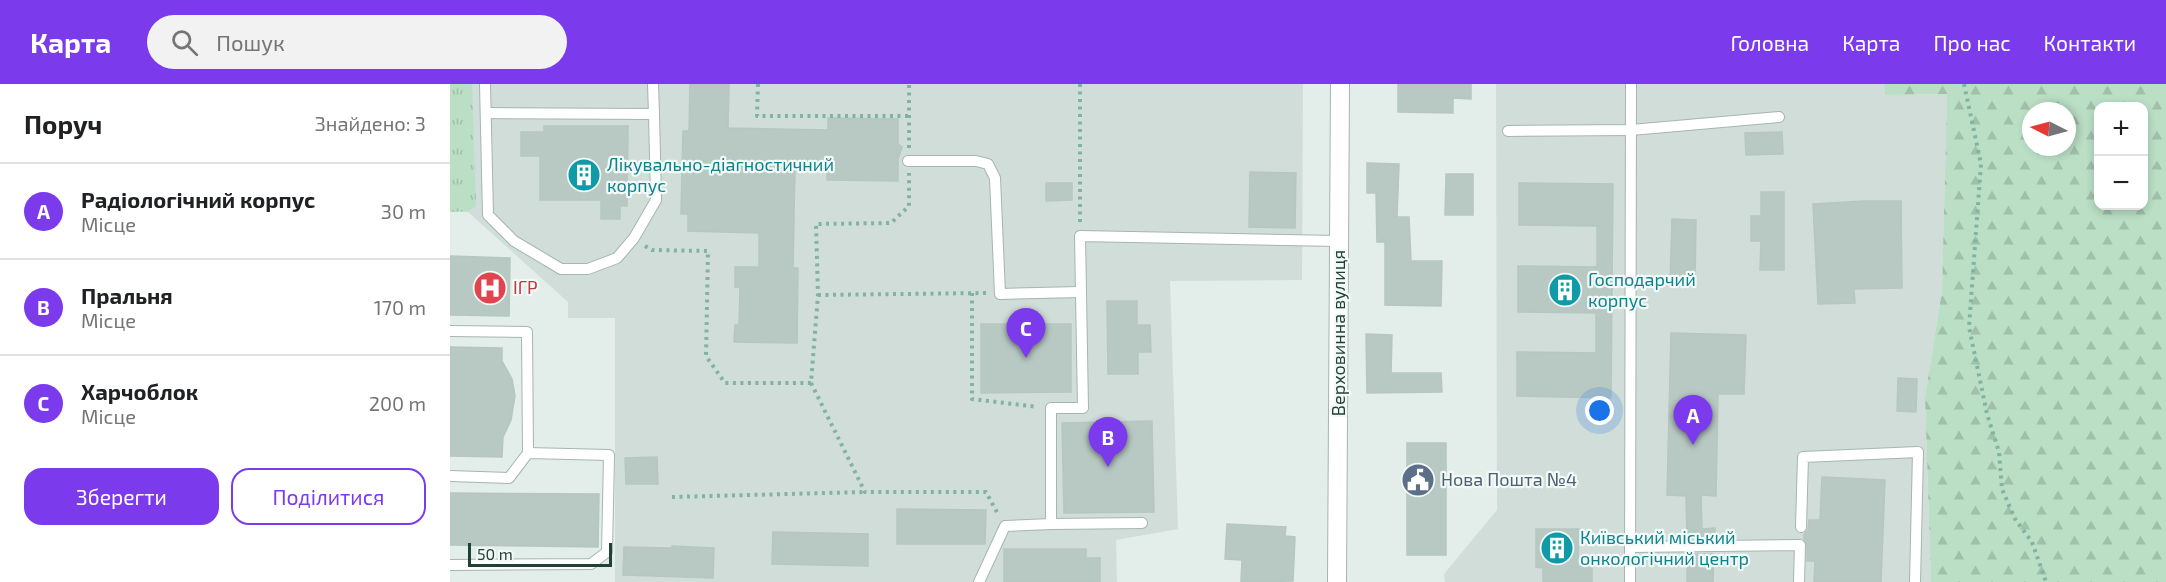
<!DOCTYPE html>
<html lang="uk">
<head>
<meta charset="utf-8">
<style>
	:root { --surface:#fff; --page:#f2f2f2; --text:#202124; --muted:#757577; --line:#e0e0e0; --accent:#7c3aed }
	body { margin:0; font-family:"Exo 2",sans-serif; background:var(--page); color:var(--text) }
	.controls { position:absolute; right:18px; top:18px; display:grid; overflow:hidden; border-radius:12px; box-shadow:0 3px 9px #0003 }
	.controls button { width:54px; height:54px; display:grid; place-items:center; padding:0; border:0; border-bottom:2px solid var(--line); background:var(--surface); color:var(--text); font:30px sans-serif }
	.compass { position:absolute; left:1572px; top:18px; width:54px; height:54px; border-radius:50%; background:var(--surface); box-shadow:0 3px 9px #0003; rotate:276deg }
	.scale { position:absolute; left:18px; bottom:15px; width:144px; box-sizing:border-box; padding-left:6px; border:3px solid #214038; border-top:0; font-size:16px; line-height:21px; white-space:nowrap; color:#214038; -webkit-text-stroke:4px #f3f9f6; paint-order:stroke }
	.you { position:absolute; left:1150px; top:327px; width:21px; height:21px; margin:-15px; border:4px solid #fff; border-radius:50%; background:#1a73e8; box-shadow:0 0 0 9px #1a73e833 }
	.badge { display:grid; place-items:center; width:39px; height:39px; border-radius:50%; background:var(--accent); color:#fff; font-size:20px; font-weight:700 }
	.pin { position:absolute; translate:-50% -50px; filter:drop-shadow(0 2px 3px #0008) }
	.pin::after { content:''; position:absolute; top:32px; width:21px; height:18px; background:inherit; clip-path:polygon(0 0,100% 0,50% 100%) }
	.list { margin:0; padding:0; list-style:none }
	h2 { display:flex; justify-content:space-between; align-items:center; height:78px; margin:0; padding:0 24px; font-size:26px }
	h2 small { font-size:20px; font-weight:400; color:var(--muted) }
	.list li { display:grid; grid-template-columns:39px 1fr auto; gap:18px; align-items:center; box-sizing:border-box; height:96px; padding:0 24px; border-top:2px solid var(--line) }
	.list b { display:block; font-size:22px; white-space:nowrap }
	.list p { margin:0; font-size:20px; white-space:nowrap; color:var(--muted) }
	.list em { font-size:20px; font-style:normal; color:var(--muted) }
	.actions { display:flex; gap:12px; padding:18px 24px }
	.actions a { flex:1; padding:14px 0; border:2px solid var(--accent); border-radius:18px; text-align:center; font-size:21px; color:var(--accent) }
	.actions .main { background:var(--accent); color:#fff }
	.icon { flex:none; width:33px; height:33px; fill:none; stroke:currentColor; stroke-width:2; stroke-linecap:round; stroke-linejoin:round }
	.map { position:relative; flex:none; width:1716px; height:498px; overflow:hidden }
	header { display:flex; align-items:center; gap:36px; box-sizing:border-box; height:84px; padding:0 30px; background:var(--accent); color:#fff }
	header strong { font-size:28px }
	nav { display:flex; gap:33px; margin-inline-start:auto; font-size:21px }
	.search { width:420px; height:54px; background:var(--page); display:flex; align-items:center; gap:15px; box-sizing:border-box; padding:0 21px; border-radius:33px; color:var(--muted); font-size:22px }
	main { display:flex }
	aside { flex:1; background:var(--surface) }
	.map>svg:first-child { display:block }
</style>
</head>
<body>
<header>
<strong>Карта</strong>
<div class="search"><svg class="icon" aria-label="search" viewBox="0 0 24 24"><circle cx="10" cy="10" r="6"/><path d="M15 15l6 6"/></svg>Пошук</div>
<nav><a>Головна</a><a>Карта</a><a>Про нас</a><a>Контакти</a></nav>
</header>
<main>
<aside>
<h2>Поруч<small>Знайдено: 3</small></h2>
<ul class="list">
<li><span class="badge">A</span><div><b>Радіологічний корпус</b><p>Місце</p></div><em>30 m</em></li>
<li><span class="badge">B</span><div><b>Пральня</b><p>Місце</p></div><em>170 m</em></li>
<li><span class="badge">C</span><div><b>Харчоблок</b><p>Місце</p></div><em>200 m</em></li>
</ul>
<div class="actions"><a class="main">Зберегти</a><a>Поділитися</a></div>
</aside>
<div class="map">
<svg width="1716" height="498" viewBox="0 0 1716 498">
	<defs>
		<pattern id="grass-tufts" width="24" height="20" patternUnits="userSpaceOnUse" patternTransform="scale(1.5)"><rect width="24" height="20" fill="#badfc5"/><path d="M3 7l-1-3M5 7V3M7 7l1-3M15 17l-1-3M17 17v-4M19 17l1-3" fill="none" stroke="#a0c0aa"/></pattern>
		<pattern id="forest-firs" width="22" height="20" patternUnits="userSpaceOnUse" patternTransform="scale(1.5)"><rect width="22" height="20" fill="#badfc5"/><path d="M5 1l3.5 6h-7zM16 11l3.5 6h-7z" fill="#a0c0aa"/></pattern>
	</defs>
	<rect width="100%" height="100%" fill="#e3ede9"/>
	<g fill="#d1ddd8">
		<path d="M0 0H853L852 196 720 197 728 445 666 456 667 498H165V234H118V218L18 128H0Z"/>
		<path d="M1046 0H1434L1435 11 1497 10 1492 207 1475 313 1481 498H995L994 490 1047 426Z"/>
	</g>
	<path fill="url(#grass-tufts)" d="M0 0H22L26 122 18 127 0 128Z"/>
	<path fill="url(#forest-firs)" fill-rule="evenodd" d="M1434 0H1716V498H1481L1475 313 1492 207 1497 10 1435 11ZM1648 22H1694V122H1648ZM1581 27H1617V63H1581Z"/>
	<g fill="#b8c8c2" stroke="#b5c7c0" stroke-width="1.5">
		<path d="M240 0H279L278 44 378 46V34L448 35V60L452 63 448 75V97L377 96V80H345L343 184H348L347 259 284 258 285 241H289L290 203H285V183H309V149L238 147V130H231L233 47H239Z"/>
		<path d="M948 0H1021V15L1003 14V29L948 28Z"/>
		<path d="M94 42H178L177 122H170V135H151V116H90V72H71V48H94Z"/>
		<path d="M1332 48 1333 70 1296 71 1295 49Z"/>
		<path d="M917 79 949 80 947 133H959L961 177H992L991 222 935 221V158H927L926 109H917Z"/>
		<path d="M800 88 846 89 845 144 799 143Z"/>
		<path d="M996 90H1023V131H995Z"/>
		<path d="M596 99H622V116L596 117Z"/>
		<path d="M1069 99 1163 100 1161 314 1067 312V268L1146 269V229L1068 228V182L1147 183V142L1069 141Z"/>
		<path d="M1311 108H1334V186H1310L1311 157H1301V132H1311Z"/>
		<path d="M1415 117H1451L1452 204 1404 205 1405 219 1368 220 1363 120Z"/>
		<path d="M1222 135 1246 136 1245 203 1220 202Z"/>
		<path d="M0 172 60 174 59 232 0 231Z"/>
		<path d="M657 217H687V241H700L701 268H688V290H658Z"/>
		<path d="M531 240H621V308L531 309Z"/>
		<path d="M1221 249 1296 251 1294 310H1268L1266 412 1251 411 1252 445 1265 444 1264 454 1237 455 1236 412 1217 411Z"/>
		<path d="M916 250 942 251 941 289H991L992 308 917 309Z"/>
		<path d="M0 263 52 264V277L62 295 65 312 61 336 53 353 52 373 0 372Z"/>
		<path d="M1448 294 1467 295 1466 328 1447 327Z"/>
		<path d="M702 337 704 428 614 429 612 339Z"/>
		<rect x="957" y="359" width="39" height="112"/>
		<path d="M207 373 208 400H176L175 374Z"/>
		<path d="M1372 393 1435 396 1431 498H1364L1365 477H1357V461L1354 455V450L1358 446 1359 436H1370Z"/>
		<path d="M0 409 149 410 148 463 0 461Z"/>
		<path d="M447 425 536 426 535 460H447Z"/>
		<path d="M777 440 836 443 835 452 845 453 843 497 791 498 792 476 775 475Z"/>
		<path d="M1086 445H1129L1128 482 1142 483V498H1093V484L1086 483Z"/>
		<path d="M323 448 418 450V482L322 480Z"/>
		<path d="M222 462 264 464 263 494 173 491 174 463 222 464Z"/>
		<path d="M554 465H636V474H650V498H554Z"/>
		<path d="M1237 470H1264L1263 498H1237Z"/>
	</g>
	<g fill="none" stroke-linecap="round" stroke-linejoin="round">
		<g stroke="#a5b6b0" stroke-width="12">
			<g id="service">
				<path d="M35 0 38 131 64 157 111 185H138L167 174 184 154 206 116 204 30"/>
				<path d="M36 29 204 30 203 0"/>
				<path d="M1058 47 1181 46 1329 33"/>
				<path d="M458 77H526L538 80 545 94 550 210 630 208"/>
				<path d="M0 247 77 248 78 369"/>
				<path d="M0 392 59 394 78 369 159 371 157 468 141 480 0 481"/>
				<path d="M601 440 692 439"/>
				<path d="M1351 443 1353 373 1468 368 1465 498"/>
				<path d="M1180 463 1350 461 1349 498"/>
				<path d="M529 498 555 442 601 440V324H633L630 152 889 157"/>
				<path d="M1180 498 1181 0"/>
			</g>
		</g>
		<g stroke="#a5b6b0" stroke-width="20">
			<path id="minor" d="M887 498 890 0"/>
		</g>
		<g stroke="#81b3a3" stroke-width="4" stroke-dasharray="3 4.5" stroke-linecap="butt">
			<path d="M308 0 307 32H459"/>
			<path d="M630 0V140"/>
			<path d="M1514 0 1531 80 1519 243 1537 330 1549 368 1552 405 1565 435 1582 458 1596 498"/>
			<path d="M459 64V0"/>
			<path d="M195 162 202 166 258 167 256 272 275 299H361L368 211 366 140 441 139 459 122V89"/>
			<path d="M522 209V315L588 323"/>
			<path d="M368 211 536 209"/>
			<path d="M361 299 415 408H536L549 432"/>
			<path d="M222 413 415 408"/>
		</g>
		<use href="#service" stroke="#fff" stroke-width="10"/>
		<use href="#minor" stroke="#fff" stroke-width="18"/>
	</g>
	<defs>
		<g id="building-disc" transform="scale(1.725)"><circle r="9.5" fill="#0f9aa8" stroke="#f3f9f6"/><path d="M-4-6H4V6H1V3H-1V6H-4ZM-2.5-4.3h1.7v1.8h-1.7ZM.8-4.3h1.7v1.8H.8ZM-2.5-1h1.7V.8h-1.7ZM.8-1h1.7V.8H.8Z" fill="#fff"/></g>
		<g id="hospital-disc" transform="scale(1.725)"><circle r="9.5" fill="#e0444e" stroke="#f3f9f6"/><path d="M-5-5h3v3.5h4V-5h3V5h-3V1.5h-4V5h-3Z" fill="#fff"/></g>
		<g id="civic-disc" transform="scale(1.725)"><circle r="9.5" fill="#5c6f8a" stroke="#f3f9f6"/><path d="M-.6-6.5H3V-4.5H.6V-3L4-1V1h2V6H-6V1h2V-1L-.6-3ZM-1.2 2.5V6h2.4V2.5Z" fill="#fff"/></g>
	</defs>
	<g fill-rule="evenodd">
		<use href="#building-disc" x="134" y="91"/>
		<use href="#hospital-disc" x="40" y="204"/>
		<use href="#building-disc" x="1115" y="206"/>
		<use href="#civic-disc" x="968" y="396"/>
		<use href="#building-disc" x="1107" y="464"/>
	</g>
	<g text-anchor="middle" stroke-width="4.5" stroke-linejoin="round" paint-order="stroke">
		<g font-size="18" fill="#0d838f" stroke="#f3f9f6" text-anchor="start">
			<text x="157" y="87">Лікувально-діагностичний<tspan x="157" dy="21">корпус</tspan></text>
			<text x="1138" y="202">Господарчий<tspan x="1138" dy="21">корпус</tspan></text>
			<text x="1130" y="460">Київський міський<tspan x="1130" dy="21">онкологічний центр</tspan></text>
		</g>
		<g font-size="18" fill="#be3a42" stroke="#f3f9f6" text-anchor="start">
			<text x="63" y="210">ІГР</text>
		</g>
		<g font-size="18" fill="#214038" stroke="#f3f9f6">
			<text transform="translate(889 249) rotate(-90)" y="6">Верховинна вулиця</text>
		</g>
		<g font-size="18" fill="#4e5e75" stroke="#f3f9f6" text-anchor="start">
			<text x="991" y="402">Нова Пошта №4</text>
		</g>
	</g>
</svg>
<div class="controls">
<button>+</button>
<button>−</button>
</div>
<svg class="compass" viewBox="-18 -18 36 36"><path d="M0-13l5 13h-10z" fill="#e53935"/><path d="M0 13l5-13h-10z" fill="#757577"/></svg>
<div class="scale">50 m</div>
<div class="you"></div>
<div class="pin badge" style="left:1243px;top:361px">A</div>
<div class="pin badge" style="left:658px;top:383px">B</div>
<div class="pin badge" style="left:576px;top:274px">C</div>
</div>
</main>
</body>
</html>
